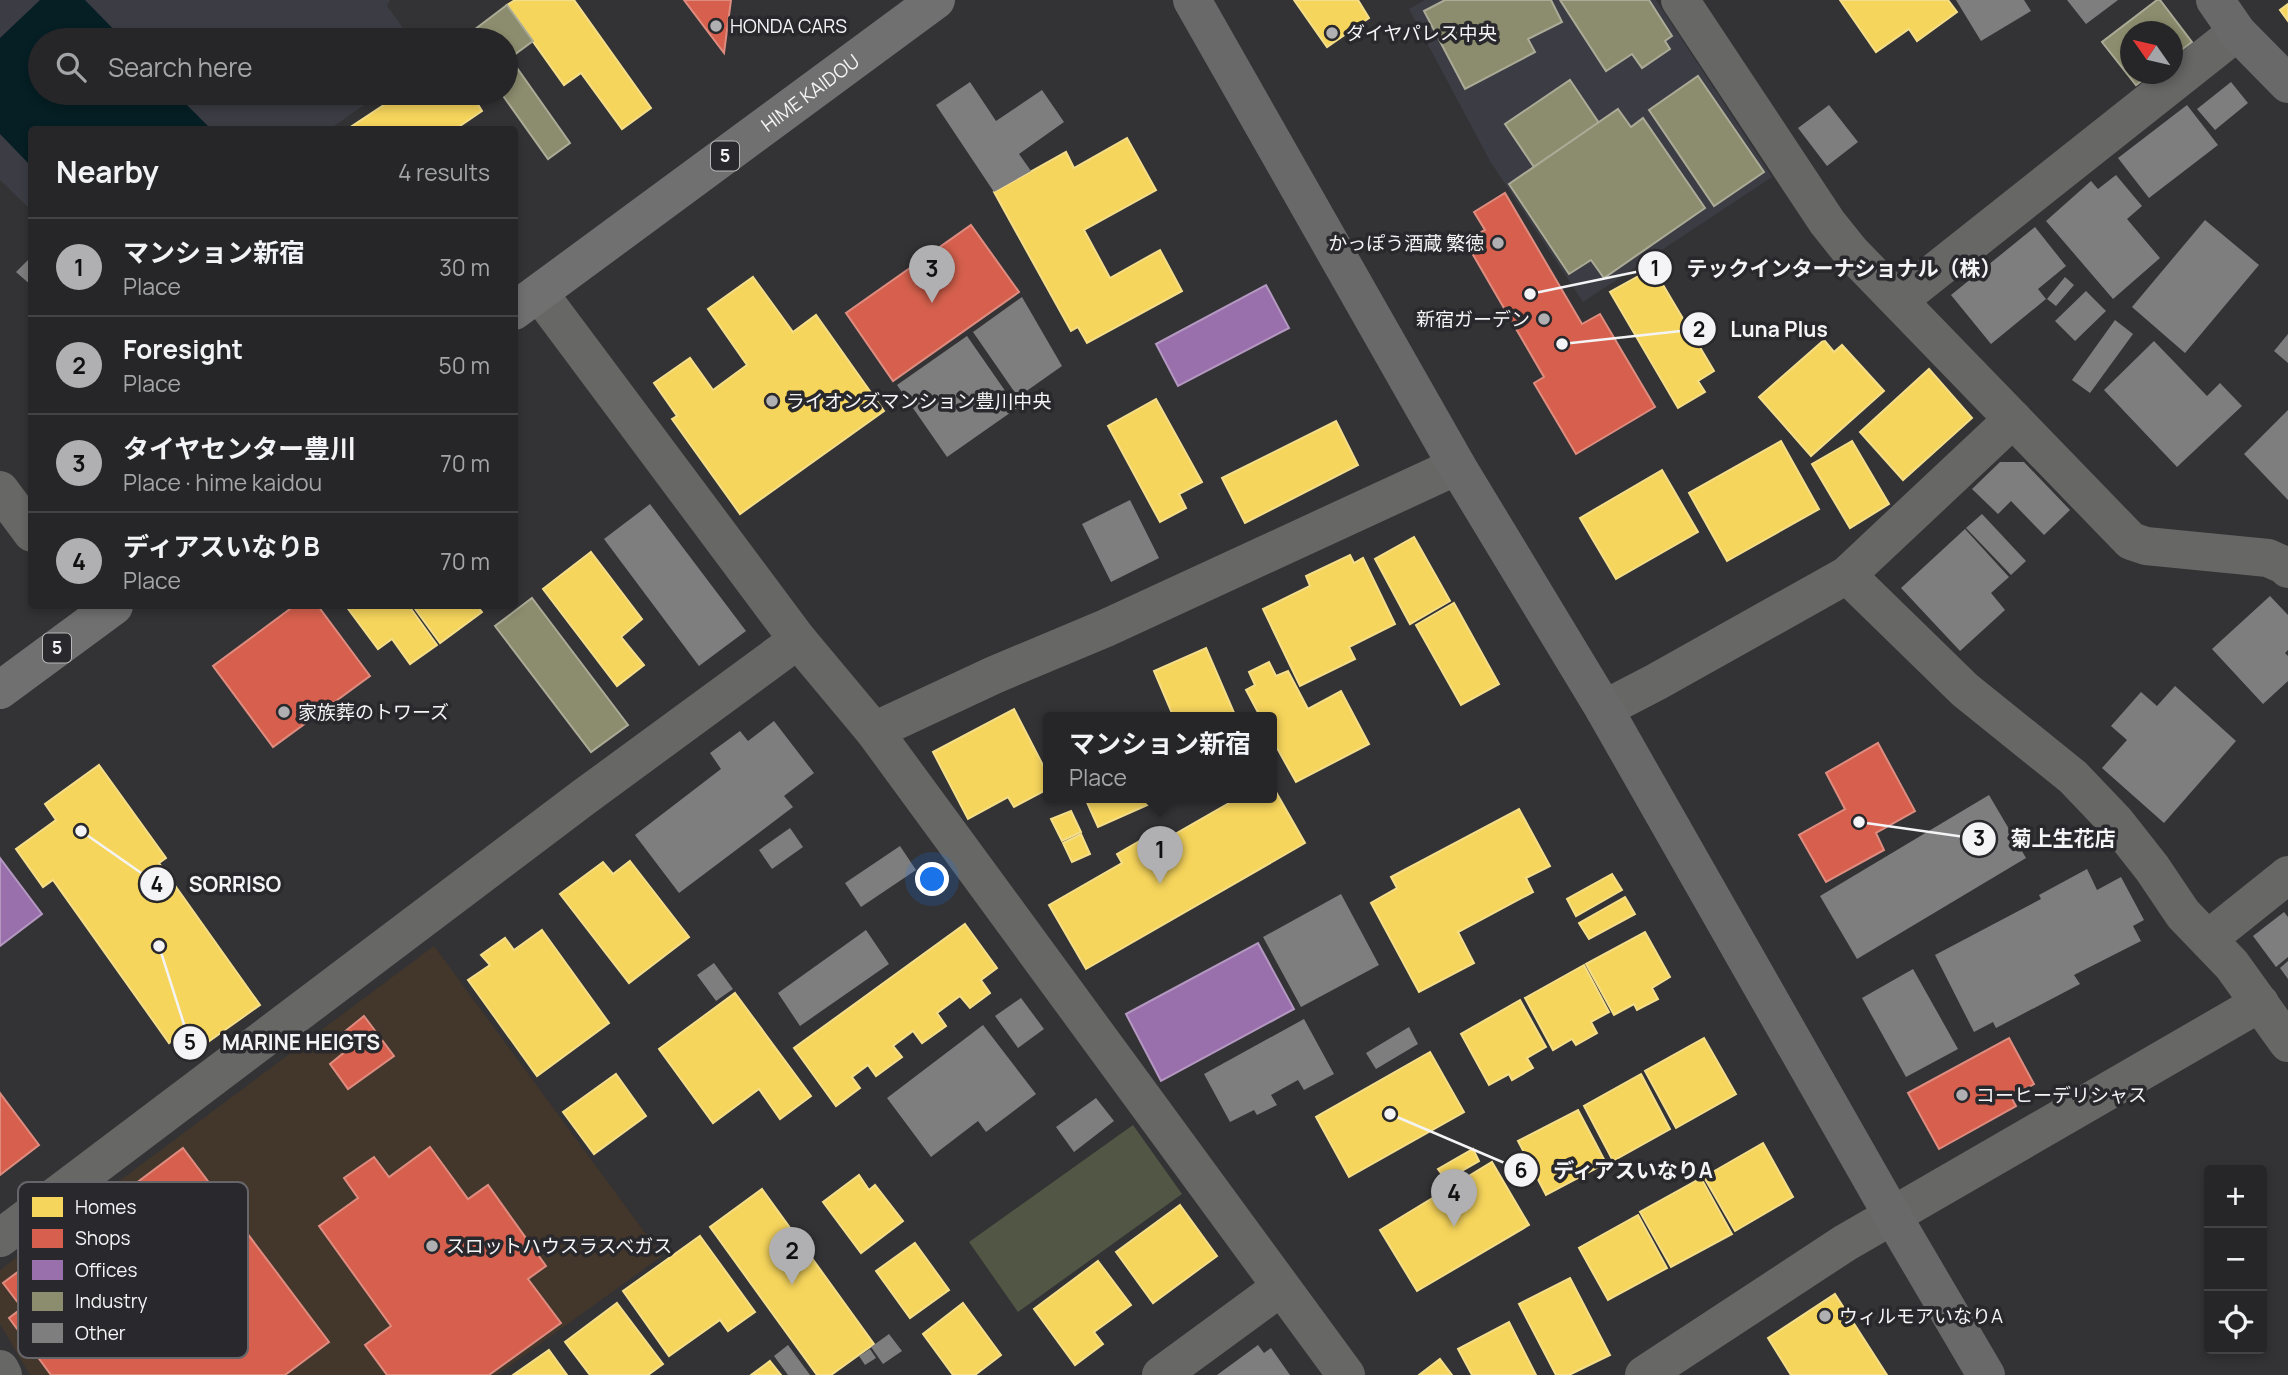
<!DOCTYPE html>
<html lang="en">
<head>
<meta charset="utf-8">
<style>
	:root { --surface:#262628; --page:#2e2e30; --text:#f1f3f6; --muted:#a4a5a8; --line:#424345; --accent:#b0b0b2 }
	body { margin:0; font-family:Manrope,"Noto Sans JP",sans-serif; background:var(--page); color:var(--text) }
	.controls { position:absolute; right:21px; bottom:21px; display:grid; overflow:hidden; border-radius:7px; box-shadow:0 4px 10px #0003 }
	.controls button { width:63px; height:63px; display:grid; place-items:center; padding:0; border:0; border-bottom:2px solid var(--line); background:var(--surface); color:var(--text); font:35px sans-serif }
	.compass { position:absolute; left:2120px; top:21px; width:63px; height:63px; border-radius:50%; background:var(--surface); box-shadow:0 4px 10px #0003; rotate:304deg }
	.you { position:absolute; left:933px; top:880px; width:24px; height:24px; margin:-18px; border:5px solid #fff; border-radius:50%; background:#1a73e8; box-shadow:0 0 0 10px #1a73e833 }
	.badge { display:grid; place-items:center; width:46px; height:46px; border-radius:50%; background:var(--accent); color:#111; font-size:23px; font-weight:700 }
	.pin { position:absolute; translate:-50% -58px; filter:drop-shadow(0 2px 4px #0008) }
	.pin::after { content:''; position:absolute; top:37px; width:24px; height:21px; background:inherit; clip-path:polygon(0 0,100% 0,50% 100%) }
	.popup { position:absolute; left:1043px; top:712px; width:234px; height:91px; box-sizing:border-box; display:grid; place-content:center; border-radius:7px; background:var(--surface); filter:drop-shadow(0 2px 5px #0005); font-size:23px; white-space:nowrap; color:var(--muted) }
	.popup b { font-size:26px; color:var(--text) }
	.popup::after { content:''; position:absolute; left:50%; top:100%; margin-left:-14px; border:14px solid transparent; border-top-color:var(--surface) }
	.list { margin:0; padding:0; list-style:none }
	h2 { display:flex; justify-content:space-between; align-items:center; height:91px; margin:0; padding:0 28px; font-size:30px }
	h2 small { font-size:23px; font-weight:400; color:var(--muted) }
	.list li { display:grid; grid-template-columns:46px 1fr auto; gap:21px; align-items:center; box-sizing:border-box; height:98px; padding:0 28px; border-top:2px solid var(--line) }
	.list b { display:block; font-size:26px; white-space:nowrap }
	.list p { margin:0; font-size:23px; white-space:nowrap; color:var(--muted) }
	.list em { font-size:23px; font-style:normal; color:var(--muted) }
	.icon { flex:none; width:38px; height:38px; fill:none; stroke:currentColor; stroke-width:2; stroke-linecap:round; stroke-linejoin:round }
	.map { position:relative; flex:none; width:2288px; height:1375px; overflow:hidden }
	.search { position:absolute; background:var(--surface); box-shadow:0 4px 10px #0003; left:28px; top:28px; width:490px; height:77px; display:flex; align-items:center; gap:18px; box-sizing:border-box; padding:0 24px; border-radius:38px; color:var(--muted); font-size:26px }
	.panel { position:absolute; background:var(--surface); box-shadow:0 4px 10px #0003; left:28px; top:126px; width:490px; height:483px; border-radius:7px }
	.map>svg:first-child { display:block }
</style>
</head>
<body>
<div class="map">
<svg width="2288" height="1375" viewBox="0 0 2288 1375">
	<rect width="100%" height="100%" fill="#333335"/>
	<path fill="#43362b" d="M434 946 662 1256 497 1375H30L0 1324V1270Z"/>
	<g fill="#3c3c44">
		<path d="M0 0H390L387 6 412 40H40V93H381L330 129 32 130 31 210 0 180Z"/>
		<path d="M1425 0H1656L1772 177 1583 302 1490 161 1409 9Z"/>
	</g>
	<path fill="#525645" d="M1133 1125 1182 1194 1018 1312 969 1242Z"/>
	<path fill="#051f24" d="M40 0H85L124 40H40V93H175L211 129 32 130 31 166 0 134V38Z"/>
	<g fill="#f6d55c" stroke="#f5de8a" stroke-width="2">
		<path d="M515 0H574L651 108 622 129 581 73 564 85 507 5Z"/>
		<path d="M1294 0H1358L1369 18 1327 47Z"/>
		<path d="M1840 0H1948L1957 12 1917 41 1909 29 1876 52Z"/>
		<path d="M2288 4V21L2280 10Z"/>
		<path d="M402 93H471L482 111 454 130H346Z"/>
		<path d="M1127 138 1156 190 1084 230 1110 278 1160 250 1182 291 1087 343 1078 327 1071 331 994 192 1066 152 1074 168Z"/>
		<path d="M1653 268 1714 371 1698 381 1705 392 1678 408 1610 292Z"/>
		<path d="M753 277 793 332 816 315 884 411 740 514 672 419 677 416 654 383 690 358 713 390 747 365 708 309Z"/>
		<path d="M1824 340 1834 352 1842 345 1884 391 1811 456 1759 397Z"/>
		<path d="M1929 369 1972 418 1903 480 1860 432Z"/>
		<path d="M1156 399 1202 482 1179 494 1186 508 1160 522 1108 426Z"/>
		<path d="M1336 421 1358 465 1245 523 1222 478Z"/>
		<path d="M1781 441 1819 509 1727 561 1689 493Z"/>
		<path d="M1852 441 1889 504 1850 528 1812 464Z"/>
		<path d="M1662 470 1698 532 1616 579 1580 518Z"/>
		<path d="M1414 537 1450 601 1410 624 1375 559Z"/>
		<path d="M591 552 642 619 621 637 644 665 617 686 543 589Z"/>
		<path d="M1350 555 1354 563 1363 558 1395 624 1349 647 1355 659 1300 686 1263 609 1310 586 1306 576Z"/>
		<path d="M1454 603 1499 684 1461 705 1416 625Z"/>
		<path d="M346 606H409L437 645 410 664 392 639 378 649Z"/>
		<path d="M413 606H477L482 612 440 643Z"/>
		<path d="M1206 648 1235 715 1229 718H1174L1154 671Z"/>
		<path d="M1269 662 1276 676 1288 671 1308 709 1341 691 1369 744 1296 782 1272 739V718H1261L1246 690 1255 685 1249 672Z"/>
		<path d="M1014 709 1048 775V789L1014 807 1008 797 968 819 933 752Z"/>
		<path d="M99 765 166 858 159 863 260 1005 198 1049 186 1031 169 1043 53 880 43 887 16 849 56 820 45 804Z"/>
		<path d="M1272 785 1305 843 1086 969 1049 905 1122 863 1117 854 1162 828 1168 838 1238 798H1272Z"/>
		<path d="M1085 798H1163L1098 827Z"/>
		<path d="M1519 809 1550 866 1526 878 1533 892 1458 932 1474 963 1419 992 1371 903 1397 888 1391 877Z"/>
		<path d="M1071 811 1081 832 1062 841 1051 819Z"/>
		<path d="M1081 834 1090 854 1072 862 1063 843Z"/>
		<path d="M630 861 689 937 629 983 560 894 603 862 613 874Z"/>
		<path d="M1612 874 1622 890 1576 916 1567 899Z"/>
		<path d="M1625 897 1635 914 1589 939 1579 923Z"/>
		<path d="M965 924 997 968 981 980 990 993 970 1008 960 996 937 1013 946 1026 922 1043 913 1031 893 1046 902 1057 876 1076 868 1065 852 1077 860 1088 836 1106 794 1048Z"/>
		<path d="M542 930 609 1023 537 1076 468 980 490 965 481 955 505 938 514 950Z"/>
		<path d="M1645 932 1670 977 1652 988 1658 999 1637 1010 1634 1004 1614 1015 1586 964Z"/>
		<path d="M1584 965 1609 1012 1591 1022 1597 1033 1576 1045 1572 1039 1553 1050 1525 998Z"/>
		<path d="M735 993 811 1096 780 1119 759 1089 713 1123 659 1049Z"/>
		<path d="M1520 1000 1546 1047 1527 1058 1533 1068 1512 1080 1509 1074 1489 1085 1461 1034Z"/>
		<path d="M1704 1038 1736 1094 1676 1128 1645 1071Z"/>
		<path d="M1430 1052 1464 1112 1349 1177 1316 1117Z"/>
		<path d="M616 1074 646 1116 594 1154 563 1112Z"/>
		<path d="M1641 1074 1670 1129 1613 1161 1584 1106Z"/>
		<path d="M1578 1110 1606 1163 1546 1195 1518 1141Z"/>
		<path d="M1763 1143 1793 1197 1735 1231 1704 1177Z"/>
		<path d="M1473 1149 1479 1161 1446 1180 1438 1169Z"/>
		<path d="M1492 1162 1529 1225 1417 1291 1380 1230Z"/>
		<path d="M859 1175 869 1190 875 1185 903 1221 861 1253 823 1202Z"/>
		<path d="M1701 1178 1732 1234 1671 1267 1640 1212Z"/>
		<path d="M762 1189 874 1344 831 1375H817L710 1227Z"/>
		<path d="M1180 1205 1217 1256 1153 1303 1116 1252Z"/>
		<path d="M1638 1215 1667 1268 1608 1300 1579 1248Z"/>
		<path d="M700 1236 755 1312 728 1331 720 1320 669 1356 623 1291Z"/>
		<path d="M915 1243 949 1290 910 1318 876 1271Z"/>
		<path d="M1098 1261 1131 1305 1094 1332 1103 1344 1075 1365 1034 1309Z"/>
		<path d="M1570 1278 1610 1355 1569 1375H1556L1519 1304Z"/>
		<path d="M1835 1294 1887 1375H1791L1768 1338Z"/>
		<path d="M617 1303 663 1364 648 1375H590L565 1342Z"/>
		<path d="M963 1303 1001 1355 975 1375H953L923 1334Z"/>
		<path d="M1509 1322 1536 1375H1472L1458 1349Z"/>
		<path d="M549 1350 567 1375H513Z"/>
		<path d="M1440 1359 1452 1375H1419Z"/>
		<path d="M770 1361 781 1375H751Z"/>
	</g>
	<g fill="#d6604d" stroke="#df8c80" stroke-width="2">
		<path d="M684 0H731L724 53Z"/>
		<path d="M1505 193 1582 324 1600 314 1655 407 1576 454 1534 383 1544 377 1465 241 1485 230 1474 212Z"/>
		<path d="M971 225 1019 292 893 381 846 313Z"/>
		<path d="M294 606H318L370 676 273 747 213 666Z"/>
		<path d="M1878 743 1915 811 1876 833 1884 850 1826 882 1799 835 1845 809 1826 773Z"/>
		<path d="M364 1016 394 1056 348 1089 330 1064 352 1046 343 1033Z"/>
		<path d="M2009 1038 2034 1084 2011 1097 2016 1106 1939 1149 1908 1093Z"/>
		<path d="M0 1093 39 1145 0 1175Z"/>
		<path d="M430 1147 468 1199 488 1185 546 1266 528 1279 561 1323 489 1375H387L365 1345 391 1326 319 1226 358 1198 344 1178 374 1157 389 1177Z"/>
		<path d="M183 1148 329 1342 285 1375H51L9 1318 22 1308 3 1283Z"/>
	</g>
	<g fill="#9970ab" stroke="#b498c2" stroke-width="2">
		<path d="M1266 285 1289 328 1178 386 1156 344Z"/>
		<path d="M0 858 42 914 0 946Z"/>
		<path d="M1258 943 1294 1009 1161 1081 1126 1014Z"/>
	</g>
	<g fill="#8c8c6e" stroke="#abab97" stroke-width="2">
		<path d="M1445 0H1551L1562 22 1528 39 1535 52 1465 89 1424 11Z"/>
		<path d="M1560 0H1649L1672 36 1665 41 1670 49 1642 68 1632 54 1606 71Z"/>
		<path d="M2157 0H2160L2192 42 2172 57V32H2130V74H2151L2136 85 2102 42Z"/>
		<path d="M507 5 533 41 510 58 570 143 548 159 501 93H506V40H463L462 39Z"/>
		<path d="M1698 76 1764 172 1714 206 1649 110Z"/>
		<path d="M1570 80 1599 123 1534 167 1505 124Z"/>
		<path d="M1618 109 1631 127 1643 118 1705 208 1604 278 1591 260 1569 274 1509 184Z"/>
		<path d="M532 598 628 725 591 752 495 626Z"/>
	</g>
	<g fill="#7f7e7f">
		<path d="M1956 0H2024L2031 11 1981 41Z"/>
		<path d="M2067 0H2118L2086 24Z"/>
		<path d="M970 82 996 121 1042 90 1064 122 1019 154 1031 171 994 192 936 105Z"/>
		<path d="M2231 82 2248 103 2215 130 2197 109Z"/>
		<path d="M1829 105 1858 142 1827 166 1798 128Z"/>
		<path d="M2187 105 2218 145 2149 198 2118 158Z"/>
		<path d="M2116 175 2142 206 2127 219 2160 258 2113 299 2046 221 2091 181 2098 189Z"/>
		<path d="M2205 220 2259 265 2185 353 2132 307Z"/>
		<path d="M2035 227 2066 266 2038 289 2046 299 1991 344 1951 295Z"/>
		<path d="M32 256V286L16 272Z"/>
		<path d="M2065 277 2074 285 2056 306 2047 299Z"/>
		<path d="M2086 291 2106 311 2075 341 2055 321Z"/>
		<path d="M1022 297 1062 366 1018 397 973 332Z"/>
		<path d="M2115 320 2133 334 2090 393 2072 380Z"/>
		<path d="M2288 334V363L2274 351Z"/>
		<path d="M967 336 1017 408 947 457 897 385Z"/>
		<path d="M2154 341 2207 396 2220 383 2242 406 2177 467 2104 390Z"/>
		<path d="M2288 410V500L2244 454Z"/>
		<path d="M2000 462H2024L2070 510 2044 535 2011 501 1998 514 1972 489Z"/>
		<path d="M1130 500 1159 558 1111 582 1082 524Z"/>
		<path d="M650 504 746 631 699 666 604 539Z"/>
		<path d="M1982 514 2026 561 2011 575 1966 528Z"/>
		<path d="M1965 529 2009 577 1991 593 2005 610 1960 651 1901 588Z"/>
		<path d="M2270 596 2288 615V650L2285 653 2288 656V681L2263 704 2212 649Z"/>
		<path d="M2175 686 2236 741 2164 823 2102 768 2127 740 2111 726 2141 692 2157 706Z"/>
		<path d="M774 721 814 773 784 796 793 807 679 893 635 835 721 769 710 753 740 731 748 741Z"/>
		<path d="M1989 795 2026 858 1857 959 1820 896Z"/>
		<path d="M790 828 803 847 772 869 759 850Z"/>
		<path d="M900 846 916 870 861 907 845 883Z"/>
		<path d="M2087 869 2097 890 2121 877 2144 920 2133 926 2141 941 2074 975 2080 984 1996 1028 1993 1022 1974 1032 1935 955 2041 899 2039 895Z"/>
		<path d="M1341 894 1379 965 1301 1007 1263 937Z"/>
		<path d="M2284 912 2288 917V957L2276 967 2253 936Z"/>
		<path d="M866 930 889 964 800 1026 778 993Z"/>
		<path d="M2288 961V979L2280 968Z"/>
		<path d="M714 963 733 989 716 1001 697 975Z"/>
		<path d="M1913 969 1958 1049 1906 1077 1862 998Z"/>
		<path d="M1021 998 1044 1029 1018 1048 995 1016Z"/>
		<path d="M1304 1019 1334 1074 1304 1090 1298 1080 1271 1095 1277 1105 1257 1115 1254 1110 1230 1122 1204 1074Z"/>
		<path d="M983 1025 1036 1094 986 1132 978 1121 931 1157 887 1098Z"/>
		<path d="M1409 1027 1418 1044 1376 1069 1366 1053Z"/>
		<path d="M1096 1098 1114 1121 1074 1152 1056 1127Z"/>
		<path d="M889 1334 902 1351 883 1364 871 1347Z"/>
		<path d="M788 1345 810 1375H788L774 1356Z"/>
		<path d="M1258 1345 1264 1353 1271 1348 1290 1375H1217Z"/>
		<path d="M870 1349 876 1358 865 1365 859 1356Z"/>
	</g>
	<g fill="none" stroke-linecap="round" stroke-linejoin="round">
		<g stroke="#676766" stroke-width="38">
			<path d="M1680 0 1827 222 1851 252 2131 541 2146 546 2268 558 2284 565 2288 569"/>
			<path d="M539 293 798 640 874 731 1346 1375"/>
			<path d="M1899 300 2237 32"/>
			<path d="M0 490 32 533"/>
			<path d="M1847 575 1965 690 2073 777 2115 821 2152 868 2183 914 2232 965 2288 1043"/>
			<path d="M1604 709 1656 682 1847 575 2013 419"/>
			<path d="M874 731 994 675 1106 628 1457 466"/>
			<path d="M2208 939 2288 875"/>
			<path d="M0 1238 584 797 798 640"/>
			<path d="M0 1369 3 1375"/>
			<path d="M1161 1375 1281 1287"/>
			<path d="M1644 1375 1845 1243 2260 1003"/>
		</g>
		<g stroke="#696969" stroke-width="38">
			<path d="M1192 0 1457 466 1604 709 1892 1215 1986 1375"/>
			<path d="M2215 0 2237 32 2288 84"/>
		</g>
		<g stroke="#707070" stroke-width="38">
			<path id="s1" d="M514 311 936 0"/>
			<path d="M0 690 114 606"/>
		</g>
	</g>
	<g fill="#b0b0b2" stroke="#29282c" stroke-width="2.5">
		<circle cx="716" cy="26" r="7"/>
		<circle cx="1332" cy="33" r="7"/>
		<circle cx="1498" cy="243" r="7"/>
		<circle cx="1544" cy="319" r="7"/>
		<circle cx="772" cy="401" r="7"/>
		<circle cx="284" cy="712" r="7"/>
		<circle cx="1962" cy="1095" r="7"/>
		<circle cx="432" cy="1246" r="7"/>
		<circle cx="1825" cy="1316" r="7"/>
	</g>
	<g text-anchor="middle" stroke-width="7" stroke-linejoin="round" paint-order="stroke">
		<g fill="#29282c" stroke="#b7b7b9" stroke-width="2">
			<rect x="711" y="141.5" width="28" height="29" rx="5"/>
			<rect x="43" y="633.5" width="28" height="29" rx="5"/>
		</g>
		<g font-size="18" font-weight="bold" fill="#f4f4f6">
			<text x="725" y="162">5</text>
			<text x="57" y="654">5</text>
		</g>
		<g font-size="19" fill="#f4f4f6" stroke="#29282c" text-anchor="start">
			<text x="730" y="33">HONDA CARS</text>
			<text x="1346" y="40">ダイヤパレス中央</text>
			<text x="1484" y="250" text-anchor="end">かっぽう酒蔵 繁徳</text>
			<text x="1530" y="326" text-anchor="end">新宿ガーデン</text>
			<text x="786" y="408">ライオンズマンション豊川中央</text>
			<text x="298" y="719">家族葬のトワーズ</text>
			<text x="1976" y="1102">コーヒーデリシャス</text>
			<text x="446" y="1253">スロットハウスラスベガス</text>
			<text x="1839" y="1323">ウィルモアいなりA</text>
		</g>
		<g font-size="19" fill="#f4f4f6" stroke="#29282c">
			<text dy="7" stroke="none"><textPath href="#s1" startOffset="368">HIME KAIDOU</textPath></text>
		</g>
	</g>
	<rect x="18" y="1182" width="230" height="176" rx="10" fill="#29282c" stroke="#666569" stroke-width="2"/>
	<rect x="32" y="1197" width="31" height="20" fill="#f6d55c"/>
	<rect x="32" y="1229" width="31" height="19" fill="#d6604d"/>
	<rect x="32" y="1260" width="31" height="20" fill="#9970ab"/>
	<rect x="32" y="1292" width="31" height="19" fill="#8c8c6e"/>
	<rect x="32" y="1323" width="31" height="20" fill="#7f7e7f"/>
	<g font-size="19" fill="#f4f4f6">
		<text x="75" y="1214">Homes</text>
		<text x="75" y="1245">Shops</text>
		<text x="75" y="1277">Offices</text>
		<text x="75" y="1308">Industry</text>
		<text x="75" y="1340">Other</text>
	</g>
	<path fill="none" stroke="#f4f4f6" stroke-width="2.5" d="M1530 294L1655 268M1562 344L1699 329M1859 822L1979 839M81 831L157 884M159 946L190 1043M1390 1114L1521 1170"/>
	<g fill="#f4f4f6" stroke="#29282c" stroke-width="2.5">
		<circle cx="1530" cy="294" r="7"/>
		<circle cx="1562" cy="344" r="7"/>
		<circle cx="1859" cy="822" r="7"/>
		<circle cx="81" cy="831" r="7"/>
		<circle cx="159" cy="946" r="7"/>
		<circle cx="1390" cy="1114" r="7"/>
		<circle cx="1655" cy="268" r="18"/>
		<circle cx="1699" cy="329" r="18"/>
		<circle cx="1979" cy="839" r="18"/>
		<circle cx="157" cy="884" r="18"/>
		<circle cx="190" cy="1043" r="18"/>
		<circle cx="1521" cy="1170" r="18"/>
	</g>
	<g font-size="21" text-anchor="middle" font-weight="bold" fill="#111">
		<text x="1655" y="276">1</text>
		<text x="1699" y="337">2</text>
		<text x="1979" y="846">3</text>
		<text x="157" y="892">4</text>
		<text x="190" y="1050">5</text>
		<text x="1521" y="1178">6</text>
	</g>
	<g font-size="21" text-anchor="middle" font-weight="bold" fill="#f4f4f6" stroke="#29282c" stroke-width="7" stroke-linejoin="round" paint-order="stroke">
		<text x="1844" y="276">テックインターナショナル（株）</text>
		<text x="1779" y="337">Luna Plus</text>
		<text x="2063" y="846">菊上生花店</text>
		<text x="235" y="892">SORRISO</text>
		<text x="301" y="1050">MARINE HEIGTS</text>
		<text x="1633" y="1178">ディアスいなりA</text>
	</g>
</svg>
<div class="controls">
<button>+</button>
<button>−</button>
<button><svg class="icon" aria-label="locate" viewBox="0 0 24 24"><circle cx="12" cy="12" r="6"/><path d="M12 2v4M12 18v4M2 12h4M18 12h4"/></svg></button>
</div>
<svg class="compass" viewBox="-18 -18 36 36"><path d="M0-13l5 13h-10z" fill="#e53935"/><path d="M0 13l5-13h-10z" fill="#a4a5a8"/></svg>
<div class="you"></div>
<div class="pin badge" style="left:1160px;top:884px">1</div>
<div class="popup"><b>マンション新宿</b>Place</div>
<div class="pin badge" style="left:792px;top:1285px">2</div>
<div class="pin badge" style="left:932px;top:303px">3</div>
<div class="pin badge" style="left:1454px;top:1227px">4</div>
<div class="search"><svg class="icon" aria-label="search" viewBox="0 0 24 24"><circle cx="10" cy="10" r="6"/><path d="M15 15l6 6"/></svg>Search here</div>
<section class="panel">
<h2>Nearby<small>4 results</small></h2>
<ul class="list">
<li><span class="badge">1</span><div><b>マンション新宿</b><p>Place</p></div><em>30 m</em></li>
<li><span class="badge">2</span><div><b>Foresight</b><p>Place</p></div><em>50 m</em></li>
<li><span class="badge">3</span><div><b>タイヤセンター豊川</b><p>Place · hime kaidou</p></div><em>70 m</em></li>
<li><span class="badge">4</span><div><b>ディアスいなりB</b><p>Place</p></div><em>70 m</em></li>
</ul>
</section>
</div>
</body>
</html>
